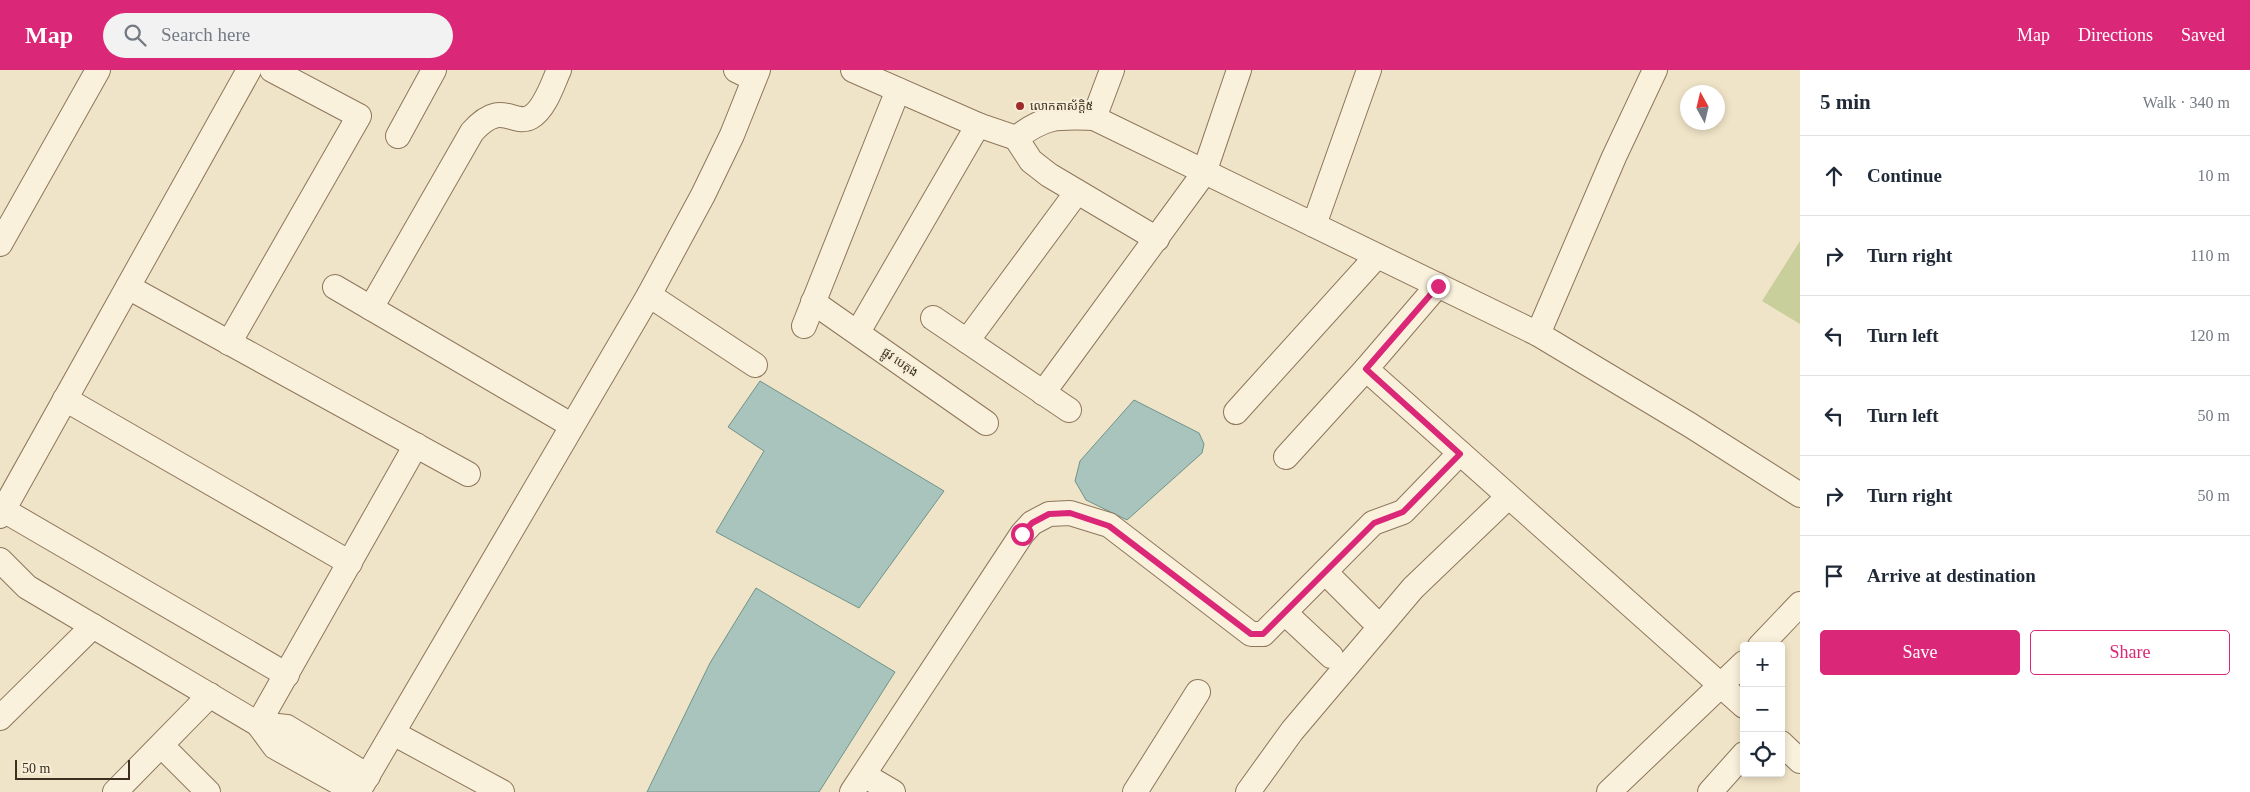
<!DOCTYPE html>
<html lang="en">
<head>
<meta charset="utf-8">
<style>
	:root { --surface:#fff; --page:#f2f2f3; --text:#1f2937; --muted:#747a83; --line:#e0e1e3; --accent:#db2777 }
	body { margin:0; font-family:"Times New Roman","Noto Sans Khmer",serif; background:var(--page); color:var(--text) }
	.controls { position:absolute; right:15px; bottom:15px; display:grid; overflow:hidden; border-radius:5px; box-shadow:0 2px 8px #0003 }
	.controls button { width:45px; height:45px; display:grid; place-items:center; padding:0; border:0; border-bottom:1px solid var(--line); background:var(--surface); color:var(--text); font:25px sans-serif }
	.compass { position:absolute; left:1680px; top:15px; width:45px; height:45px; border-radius:50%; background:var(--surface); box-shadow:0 2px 8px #0003; rotate:352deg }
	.scale { position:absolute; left:15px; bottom:12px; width:115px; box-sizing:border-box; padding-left:5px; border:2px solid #3d2e20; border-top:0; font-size:14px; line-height:18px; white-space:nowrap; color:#3d2e20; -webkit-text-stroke:4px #f7eed8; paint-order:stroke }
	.stop { position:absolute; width:15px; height:15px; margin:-11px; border:4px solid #db2777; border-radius:50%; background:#fff }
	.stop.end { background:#db2777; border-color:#fff; box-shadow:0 1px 5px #0008 }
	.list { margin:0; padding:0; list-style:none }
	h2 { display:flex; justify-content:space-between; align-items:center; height:65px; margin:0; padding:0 20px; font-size:21px }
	h2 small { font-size:16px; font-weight:400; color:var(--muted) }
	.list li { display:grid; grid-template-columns:32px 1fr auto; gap:15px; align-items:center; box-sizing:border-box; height:80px; padding:0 20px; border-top:1px solid var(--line) }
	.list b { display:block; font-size:19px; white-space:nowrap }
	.list em { font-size:16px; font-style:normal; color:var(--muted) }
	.actions { display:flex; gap:10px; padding:15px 20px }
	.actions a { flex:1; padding:11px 0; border:1px solid var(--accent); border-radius:5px; text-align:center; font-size:18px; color:var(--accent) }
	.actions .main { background:var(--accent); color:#fff }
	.icon { flex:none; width:28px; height:28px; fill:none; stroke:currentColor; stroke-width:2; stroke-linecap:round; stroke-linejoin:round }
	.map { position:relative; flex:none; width:1800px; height:722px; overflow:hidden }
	header { display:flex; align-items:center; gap:30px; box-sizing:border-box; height:70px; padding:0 25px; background:var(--accent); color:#fff }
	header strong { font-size:24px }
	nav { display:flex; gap:28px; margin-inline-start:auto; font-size:18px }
	.search { width:350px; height:45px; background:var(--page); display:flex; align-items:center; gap:12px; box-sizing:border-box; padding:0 18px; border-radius:28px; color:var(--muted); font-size:19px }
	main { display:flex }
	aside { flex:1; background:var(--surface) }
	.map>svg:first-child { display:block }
</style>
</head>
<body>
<header>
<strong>Map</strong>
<div class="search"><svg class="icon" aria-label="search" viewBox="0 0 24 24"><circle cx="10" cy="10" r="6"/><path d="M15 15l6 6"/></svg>Search here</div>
<nav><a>Map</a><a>Directions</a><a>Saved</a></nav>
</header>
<main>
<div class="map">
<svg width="1800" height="722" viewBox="0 0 1800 722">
	<rect width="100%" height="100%" fill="#f0e4c8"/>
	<path fill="#c9cf9b" d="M1800 171V254L1762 231Z"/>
	<g fill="#a9c4bc" stroke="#6f938a">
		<path d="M760 311 944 421 859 538 716 462 764 381 728 357Z"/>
		<path d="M1134 330 1199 363 1204 374 1202 383 1127 450 1086 430 1075 411 1080 391Z"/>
		<path d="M756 518 895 602 819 722H647L710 593Z"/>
	</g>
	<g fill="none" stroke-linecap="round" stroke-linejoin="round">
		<g stroke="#8d765c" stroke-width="26">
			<g id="minor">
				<path d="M736 0 754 9"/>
				<path d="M853 0 978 55 1016 68C1047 45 1057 47 1094 48L1538 264 1690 355 1800 425"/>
				<path d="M1094 48 1112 0"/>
				<path d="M398 66 434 0"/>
				<path d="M1016 68 1031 91 1049 105 1157 169"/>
				<path d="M1314 155 1369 0"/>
				<path d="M0 174 98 0"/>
				<path d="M1438 215 1366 299 1744 636"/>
				<path d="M128 217 468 404"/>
				<path d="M335 217 571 355"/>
				<path d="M649 225 755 295"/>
				<path d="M813 232 986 353"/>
				<path d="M371 238 472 62C502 28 513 57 531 47 545 39 553 13 559 0"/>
				<path d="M933 248 1069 340"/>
				<path d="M804 256 898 20"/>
				<path d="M858 262 978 55"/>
				<path d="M1538 264 1614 87 1655 0"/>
				<path d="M967 271 1077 122"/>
				<path d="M229 273 359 46 272 0"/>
				<path d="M1043 323 1204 103 1239 0"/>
				<path d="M65 329 350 493"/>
				<path d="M1236 342 1377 186"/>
				<path d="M1286 387 1366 299"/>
				<path d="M0 438 287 605"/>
				<path d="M0 446 249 0"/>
				<path d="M0 490 27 517 258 654 275 677 356 722"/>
				<path d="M1325 502 1371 548"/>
				<path d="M1285 543 1331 586"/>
				<path d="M1760 576 1800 534"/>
				<path d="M0 648 93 556"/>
				<path d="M258 654 416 375"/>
				<path d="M258 654 287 657 368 706"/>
				<path d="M393 663 502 722"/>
				<path d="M1781 673 1800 691"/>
				<path d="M162 676 208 722"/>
				<path d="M864 705 893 722"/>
				<path d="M115 722 210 625"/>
				<path d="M358 722 649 225 703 125 732 65 758 0"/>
				<path d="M852 722 1022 464 1032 453 1049 444 1070 443 1109 455 1251 564H1263L1373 453 1403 442 1460 383"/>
				<path d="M1135 722 1198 622"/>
				<path d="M1248 722 1292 661 1413 518 1508 427"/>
				<path d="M1609 722 1744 593"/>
				<path d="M1710 722 1744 684"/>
			</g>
		</g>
		<use href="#minor" stroke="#faf1dc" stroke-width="24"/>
	</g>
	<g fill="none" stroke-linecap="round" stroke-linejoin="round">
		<path stroke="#db2777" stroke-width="6" d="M1022 464 1032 453 1049 444 1070 443 1109 456 1251 564H1263L1374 453 1403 442 1460 384 1366 299 1438 216"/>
	</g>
	<circle fill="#9e2a2b" stroke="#f7eed8" stroke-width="2" cx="1020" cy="36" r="5"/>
	<g text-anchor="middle" stroke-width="4" stroke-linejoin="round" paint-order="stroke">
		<g font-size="12" fill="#3d2e20" stroke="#f7eed8" text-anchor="start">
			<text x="1030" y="40">លោកតាស័ក្តិ៥</text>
		</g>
		<g font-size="12" fill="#3d2e20" stroke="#f7eed8">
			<text transform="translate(900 292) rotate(35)" y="4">ផ្លូវ បេតុង</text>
		</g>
	</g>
</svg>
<div class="controls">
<button>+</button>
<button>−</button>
<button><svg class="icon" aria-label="locate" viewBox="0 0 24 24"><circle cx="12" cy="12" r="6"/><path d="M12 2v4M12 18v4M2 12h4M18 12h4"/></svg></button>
</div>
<svg class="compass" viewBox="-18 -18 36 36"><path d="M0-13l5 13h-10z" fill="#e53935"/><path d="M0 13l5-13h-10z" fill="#747a83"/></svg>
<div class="scale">50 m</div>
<div class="stop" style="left:1022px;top:464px"></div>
<div class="stop end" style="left:1438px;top:216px"></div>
</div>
<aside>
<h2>5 min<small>Walk · 340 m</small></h2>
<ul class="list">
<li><svg class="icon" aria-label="ahead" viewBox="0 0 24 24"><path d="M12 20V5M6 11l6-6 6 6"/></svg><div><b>Continue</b></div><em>10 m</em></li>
<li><svg class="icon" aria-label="right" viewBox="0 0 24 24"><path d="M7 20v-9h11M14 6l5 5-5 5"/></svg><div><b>Turn right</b></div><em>110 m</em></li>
<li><svg class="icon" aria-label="left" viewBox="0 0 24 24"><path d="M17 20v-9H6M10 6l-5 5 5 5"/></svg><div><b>Turn left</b></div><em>120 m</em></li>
<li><svg class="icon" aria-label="left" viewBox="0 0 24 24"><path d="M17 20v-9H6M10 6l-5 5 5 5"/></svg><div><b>Turn left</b></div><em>50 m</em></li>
<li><svg class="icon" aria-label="right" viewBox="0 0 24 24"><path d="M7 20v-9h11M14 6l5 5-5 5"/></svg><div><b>Turn right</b></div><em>50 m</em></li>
<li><svg class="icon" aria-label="arrive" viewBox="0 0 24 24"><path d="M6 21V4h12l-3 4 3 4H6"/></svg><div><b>Arrive at destination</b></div></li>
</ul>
<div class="actions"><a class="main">Save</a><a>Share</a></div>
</aside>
</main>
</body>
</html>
